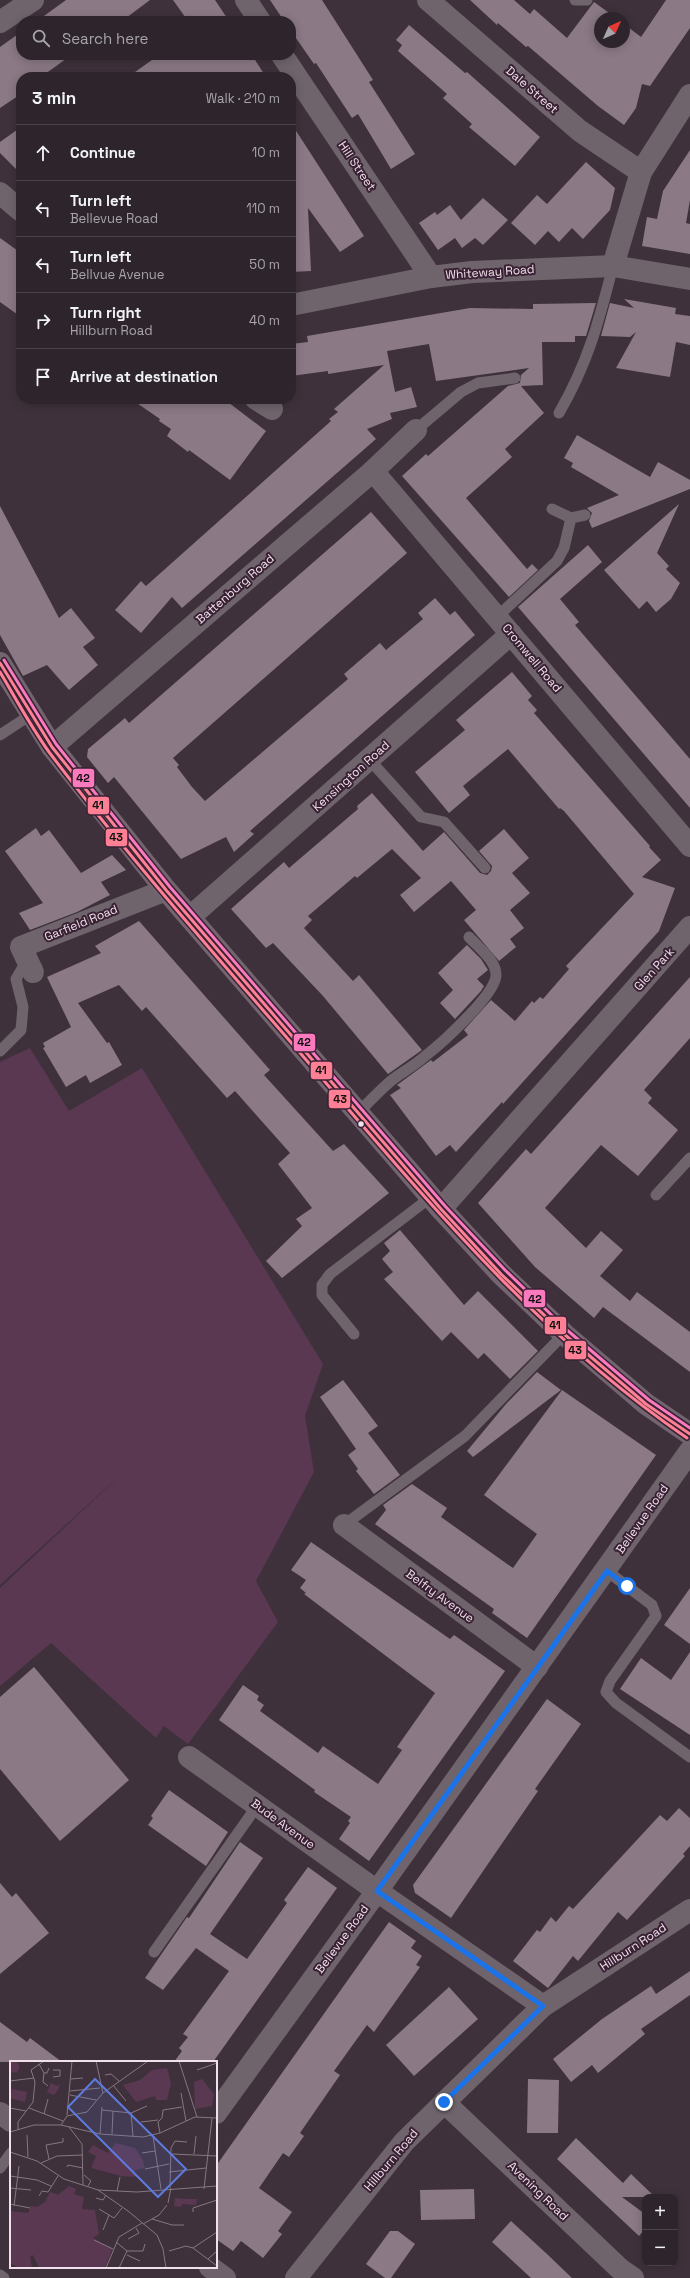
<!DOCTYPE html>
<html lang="en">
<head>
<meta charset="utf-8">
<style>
	:root { --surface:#2e252c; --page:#3a3138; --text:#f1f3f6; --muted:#a7a5a9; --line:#494248 }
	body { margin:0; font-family:"Space Grotesk",sans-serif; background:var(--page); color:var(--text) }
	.controls { position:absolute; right:12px; bottom:12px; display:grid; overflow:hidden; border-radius:8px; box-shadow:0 2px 10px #0003 }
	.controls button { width:36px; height:36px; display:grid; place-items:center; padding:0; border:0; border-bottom:1px solid var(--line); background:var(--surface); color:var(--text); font:20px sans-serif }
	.compass { position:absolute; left:594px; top:12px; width:36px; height:36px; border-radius:50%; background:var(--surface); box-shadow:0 2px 10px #0003; rotate:45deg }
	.stop { position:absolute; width:12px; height:12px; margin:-9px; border:3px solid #1a73e8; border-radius:50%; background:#fff }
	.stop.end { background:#1a73e8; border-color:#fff; box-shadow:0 1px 4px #0008 }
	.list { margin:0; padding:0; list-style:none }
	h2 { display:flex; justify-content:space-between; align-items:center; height:52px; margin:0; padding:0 16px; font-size:17px }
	h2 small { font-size:13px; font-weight:400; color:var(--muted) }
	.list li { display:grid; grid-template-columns:26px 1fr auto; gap:12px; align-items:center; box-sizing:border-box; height:56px; padding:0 16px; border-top:1px solid var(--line) }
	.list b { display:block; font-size:15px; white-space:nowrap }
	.list p { margin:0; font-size:13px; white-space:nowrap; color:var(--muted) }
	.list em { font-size:13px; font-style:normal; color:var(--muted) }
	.icon { flex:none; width:22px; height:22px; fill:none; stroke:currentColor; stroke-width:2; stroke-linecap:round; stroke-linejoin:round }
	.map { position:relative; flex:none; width:690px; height:2278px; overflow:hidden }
	.search { position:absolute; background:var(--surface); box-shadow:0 2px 10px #0003; left:16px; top:16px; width:280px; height:44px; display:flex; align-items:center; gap:10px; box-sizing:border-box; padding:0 14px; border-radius:16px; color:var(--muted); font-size:15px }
	.panel { position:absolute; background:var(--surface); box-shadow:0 2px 10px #0003; left:16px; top:72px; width:280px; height:332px; border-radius:16px }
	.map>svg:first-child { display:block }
</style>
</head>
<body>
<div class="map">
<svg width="690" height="2278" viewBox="0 0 690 2278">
	<rect width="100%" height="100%" fill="#3e313b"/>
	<path fill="#5a3852" d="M30 1048 69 1111 142 1068 323 1364 305 1416 314 1472 256 1581 278 1622 188 1744 164 1726 156 1738 51 1643 0 1686V1588L128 1468 0 1585V1062Z"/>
	<g fill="#8b7986">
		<path d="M66 0H150L122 21H37Z"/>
		<path d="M173 0H215L229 21H188Z"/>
		<path d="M270 0H322L373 80 369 82 415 154 391 169 358 114 352 118 316 63 314 64 291 31V21H284Z"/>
		<path d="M470 0H514L530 14 534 9 567 38 594 2 616 18H600V42H624V24L641 37 666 0H690V28L650 86 642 84 636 108 624 125 598 106 528 46 526 47 498 23 497 25Z"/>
		<path d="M409 25 465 73 467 72 540 137 515 166 469 127 472 124 443 98 447 94 398 51 402 45 396 40Z"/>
		<path d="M21 32V55L70 56 41 77H21V94L0 108V47Z"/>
		<path d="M159 55H252L266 77H128Z"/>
		<path d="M291 123 364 236 340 252 308 208 311 271 291 272V186H293L291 183Z"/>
		<path d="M21 127V174L0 153V142Z"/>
		<path d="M690 150V200L686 223 690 224V254L642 246 647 217 657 219 663 191Z"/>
		<path d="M586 162 615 188 610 210 583 239 572 228 559 242 548 231 535 245 511 223 537 195 547 204Z"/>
		<path d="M483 198 508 220 483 245 475 238 462 248 455 238 438 250 419 223 435 212 437 215 450 205 461 220Z"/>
		<path d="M0 238 21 253V317L0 302Z"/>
		<path d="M624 299 676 308 675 314 690 316V345L676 342 670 377 616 368 636 332 630 337 601 336 610 303 634 308Z"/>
		<path d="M596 303 586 336H575V342H542L543 385 521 386 544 413 505 449 512 457 466 498 527 569 532 564 538 570 509 597 402 476 426 454 428 456 508 386 520 383 521 375 529 368 436 381 429 344 387 351 395 392 411 387 417 407 390 413 392 419 367 429 376 439 182 608 172 597 141 633 115 610 141 581 146 586 331 421 329 419 338 412 334 409 384 365 328 374V371L291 376V344L308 342 307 336 470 308 533 309V304Z"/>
		<path d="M131 399H224L266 431 230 480 189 450 188 452 167 436 171 429 159 421 160 419Z"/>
		<path d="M577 435 650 477 658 462 690 480V489L592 528 589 521 592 513 587 508 619 495 571 467 573 463 564 458Z"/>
		<path d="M679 504 657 553 669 566 666 569 680 583 671 599 656 612 647 601 639 609 604 570Z"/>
		<path d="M0 506 59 618 71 608 95 638 83 647 98 665 69 690 47 665 23 676 0 635Z"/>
		<path d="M371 512 407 553 173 758 179 765 177 767 192 787 205 801 348 679 344 674 380 643 386 650 423 619 418 613 435 598 450 615 455 611 475 635 250 831 254 834 234 852 226 837 181 859 114 777 108 783 87 757 88 749 125 718 129 723Z"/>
		<path d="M588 545 602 562 560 599 579 622 575 625 690 759V808L518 607Z"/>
		<path d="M512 672 532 696 528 700 537 710 534 713 650 846 649 847 661 860 642 877 675 888 659 931 503 1104 502 1102 456 1152 450 1145 436 1156 390 1095 401 1088 397 1085 431 1060 433 1062 468 1035 464 1030 491 1000 515 1021 532 1001 534 1003 540 997 543 999 569 969 566 966 634 894 564 811 560 808 559 809 508 749 463 786 470 795 449 813 415 772 465 730 456 720Z"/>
		<path d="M372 793 423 851 444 832 480 873 487 875 491 871 492 866 479 851 504 829 529 858 512 873 530 893 510 910 524 928 510 939 516 947 499 961 464 920 476 910 451 881 414 912 400 895 421 878 392 849 357 878 355 876 308 916 312 920 304 928 353 981 359 975 422 1050 388 1074 323 996 273 943 266 948 231 909 284 862 289 868 358 809 357 806Z"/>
		<path d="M36 828 41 836 49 830 81 873 112 855 126 870 101 882 110 895 77 912 30 930 19 913 43 903 5 851Z"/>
		<path d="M139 921 270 1070 264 1075 333 1151 344 1144 389 1193 282 1278 266 1261 302 1226 296 1219 312 1208 278 1164 290 1153 235 1091 227 1098 146 1007 142 1011 119 985 78 1003 107 1043 109 1042 122 1065 90 1083 86 1075 66 1087 43 1048 45 1047 43 1043 71 1027 47 977 101 953 95 946Z"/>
		<path d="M467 945 481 959 488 970 477 979 484 986 481 991 455 1019 440 1003 453 990 438 973Z"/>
		<path d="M690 977V1038L644 1090 652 1098 648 1103 678 1130 638 1176 601 1145 545 1208 586 1248 601 1231 623 1250 600 1276 630 1301 637 1292 690 1332V1372L603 1307 594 1318 535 1267 478 1203 526 1149 531 1154Z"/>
		<path d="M400 1230 464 1305 478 1291 538 1351 510 1379 484 1353 478 1359 451 1332 442 1341 384 1279 393 1272 382 1259 390 1251 384 1243Z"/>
		<path d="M537 1372 561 1390 473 1457 467 1451 506 1404Z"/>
		<path d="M343 1380 378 1426 368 1433 400 1475 374 1494 356 1471 358 1469 348 1455 356 1449 320 1397Z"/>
		<path d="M562 1390 656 1455 527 1638 492 1613 494 1609 375 1524 386 1510 383 1505 412 1484 447 1508 441 1517 513 1568 537 1534 484 1495Z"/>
		<path d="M311 1542 450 1639 454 1635 505 1671 369 1861 339 1839 350 1823 348 1821 351 1817 314 1792 315 1790 219 1720 243 1685 259 1696 257 1700 264 1705 260 1711 318 1753 323 1746 378 1784 402 1750 397 1747 435 1693 304 1594 306 1593 300 1588 306 1580 291 1570Z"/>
		<path d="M690 1588V1644L664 1625Z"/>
		<path d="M690 1652V1735L620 1689 641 1658 671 1680Z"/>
		<path d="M34 1667 129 1780 60 1841 0 1769V1697Z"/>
		<path d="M547 1699 581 1724 535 1789 538 1791 451 1918 415 1893 413 1885Z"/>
		<path d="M169 1790 228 1832 206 1866 148 1825 153 1818 151 1816Z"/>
		<path d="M679 1808 690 1818V1846L683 1854 685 1856 627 1920 618 1912 578 1961 573 1956 548 1988 513 1961 537 1930 540 1932 551 1917 556 1922 569 1906 573 1909 660 1815 667 1821Z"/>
		<path d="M240 1842 263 1858 210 1934 247 1959 287 1903 284 1900 308 1867 337 1888 213 2062H174L182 2051 179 2048 188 2037 183 2034 229 1971 196 1948 163 1990 145 1978 187 1917 189 1918Z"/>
		<path d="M0 1883 12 1897 16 1893 49 1933 0 1974Z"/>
		<path d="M389 1922 416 1941 411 1948 422 1956 416 1965 420 1967 374 2032 367 2025 334 2071 340 2075 300 2133 304 2136 289 2157 283 2153 259 2188 292 2212 278 2231 282 2234 263 2258 241 2241 233 2251 216 2239V2166Z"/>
		<path d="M690 1971V1995L641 2029 645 2034 598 2073 592 2065 571 2082 553 2059 602 2019 651 1986 656 1994Z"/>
		<path d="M449 1987 478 2019 414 2076 386 2045Z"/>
		<path d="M0 2022 27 2042 30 2038 62 2062H0Z"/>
		<path d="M528 2079 559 2080 558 2133H527Z"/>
		<path d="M576 2138 623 2183 631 2174 655 2197H622L645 2214V2229L639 2236 557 2159Z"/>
		<path d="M474 2189 475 2219 421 2220 420 2190Z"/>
		<path d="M511 2221 547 2254 572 2278H531L492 2242Z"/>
		<path d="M390 2231H398L415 2244 391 2278H385L366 2264Z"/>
	</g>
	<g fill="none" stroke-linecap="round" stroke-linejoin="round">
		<g stroke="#6f646c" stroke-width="11">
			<path d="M575 0H587"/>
			<path d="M559 413C588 363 599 321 613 266"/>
			<path d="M416 430 461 392 478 383 515 378"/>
			<path d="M552 509 571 518 585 515"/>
			<path d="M497 617 557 561 564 548 571 518"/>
			<path d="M0 735 32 714"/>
			<path d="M369 759 421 817 444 822 485 868"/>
			<path d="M0 1051 21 1030 23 1007 16 979 27 960"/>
			<path d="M359 1112C370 1101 380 1090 392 1080 402 1072 414 1066 424 1057 441 1044 494 996 496 976 497 961 478 947 469 937"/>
			<path d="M656 1195 690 1158"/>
			<path d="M354 1334 322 1295V1285L330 1274 431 1197"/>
			<path d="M344 1525 465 1436 564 1334"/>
			<path d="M607 1571 652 1605 656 1616 610 1681 606 1692 616 1703 690 1757"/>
			<path d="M154 1952 257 1806"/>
			<path d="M0 2168 11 2153"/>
			<path d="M0 2275 4 2278"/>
		</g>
		<g stroke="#6f646c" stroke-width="22">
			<path d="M246 0 260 21"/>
			<path d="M428 0 580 131 641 172"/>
			<path d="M0 22 33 0"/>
			<path d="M282 55 431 277"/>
			<path d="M0 193 21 211"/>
			<path d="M613 266 641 172 690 95"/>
			<path d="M291 305 431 277 472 272 613 266 690 279"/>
			<path d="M256 399 272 409"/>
			<path d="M373 471 690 846"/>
			<path d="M52 747 373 471 416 430"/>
			<path d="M190 917 511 634"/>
			<path d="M33 972 21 947 166 890"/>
			<path d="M441 1209 690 927"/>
			<path d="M344 1525 537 1667"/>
			<path d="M189 1757 377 1891 543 2006"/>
			<path d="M444 2102 620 2269 633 2278"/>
			<path d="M216 2113 377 1891 690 1451"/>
			<path d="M296 2278 404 2142 543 2006 690 1910"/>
		</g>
		<g stroke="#6e616b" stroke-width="22">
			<path d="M0 2113 11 2121"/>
			<path d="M210 2267 225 2278"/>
		</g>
		<path stroke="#736570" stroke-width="22" d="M0 663 52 747 166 890 441 1209 501 1274 564 1334 646 1404 690 1434"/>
		<g stroke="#392134" stroke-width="6">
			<path id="bus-1" d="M0 663 52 747 166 890 441 1209 501 1274 564 1334 646 1404 690 1434"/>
		</g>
		<g stroke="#392134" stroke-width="6">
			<path id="bus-2" d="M0 672C16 699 31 727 49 752 126 854 211 950 295 1047 416 1187 533 1333 687 1438"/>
		</g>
		<g stroke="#392134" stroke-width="6">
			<path id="bus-3" d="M4 660 56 744 170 887 445 1206 505 1270 567 1330 649 1400 690 1428"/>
		</g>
		<use href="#bus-1" stroke="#ff8094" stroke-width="3"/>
		<use href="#bus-2" stroke="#ff8094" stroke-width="3"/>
		<use href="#bus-3" stroke="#fb7abd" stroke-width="3"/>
	</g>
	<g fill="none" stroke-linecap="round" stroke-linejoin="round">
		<path stroke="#1a73e8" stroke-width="5" d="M444 2102 543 2006 377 1891 607 1571 627 1586"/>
	</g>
	<circle fill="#f1e1ed" stroke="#392134" stroke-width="1.5" cx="361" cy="1124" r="3.5"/>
	<g text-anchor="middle" stroke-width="4" stroke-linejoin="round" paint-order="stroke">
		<g font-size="12" fill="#f1e1ed" stroke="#392134">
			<text transform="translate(532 90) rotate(41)" y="4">Dale Street</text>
			<text transform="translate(357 166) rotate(56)" y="4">Hill Street</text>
			<text transform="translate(490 272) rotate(-4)" y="4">Whiteway Road</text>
			<text transform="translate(235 589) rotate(-41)" y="4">Battenburg Road</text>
			<text transform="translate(532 658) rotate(50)" y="4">Cromwell Road</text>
			<text transform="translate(351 776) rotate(-42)" y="4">Kensington Road</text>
			<text transform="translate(81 923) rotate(-22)" y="4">Garfield Road</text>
			<text transform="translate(654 969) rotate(-48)" y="4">Glen Park</text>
			<text transform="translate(642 1519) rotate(-55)" y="4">Bellevue Road</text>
			<text transform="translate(440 1596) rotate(36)" y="4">Belfry Avenue</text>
			<text transform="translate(283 1824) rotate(36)" y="4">Bude Avenue</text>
			<text transform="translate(342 1939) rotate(-54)" y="4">Bellevue Road</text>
			<text transform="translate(633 1947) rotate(-33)" y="4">Hillburn Road</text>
			<text transform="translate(391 2160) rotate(-50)" y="4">Hillburn Road</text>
			<text transform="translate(538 2191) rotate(44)" y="4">Avening Road</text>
		</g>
	</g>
	<g transform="translate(10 2061)">
		<rect width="207" height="207" fill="#3e313b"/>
		<path d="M-1.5 6a5.5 5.5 0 1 1 11 0a5.5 5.5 0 1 1-11 0ZM157 7 161 22 157 39H146L145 35 126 41 113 24 130 19 142 9ZM192 18 204 33 202 45 185 48 184 21ZM41 22 47 25 50 23 48 29 44 34 37 31ZM2 28 17 31 15 41 0 37ZM106 82 125 87 133 99 135 107 125 109V116L111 115 81 107 86 95 78 91 83 84 98 92ZM59 125 66 128 64 133 74 136 72 148 85 149 89 173 83 177 102 188 95 207H29L23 194 20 196 22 207H9L0 202V150L18 152 21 145 27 146 35 141 40 131 48 134ZM165 137 176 138H187L186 144 172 143 171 146 164 145Z" fill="#5a3852"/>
		<path fill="none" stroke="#867782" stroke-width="1" d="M86 0 93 32M169 0 187 56M29 3 34 12H37L39 7M187 9 207 2M34 12 33 21 38 25M95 14 101 13 109 20M43 16 50 15V9H43M61 18 73 17M0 20 24 17M103 24 116 40M60 30 90 27M171 32 176 60M60 34 86 39M0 47 16 50M19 47 53 60M92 49 121 52M121 52 123 75M121 52 137 45M34 53 38 38M57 54 62 0M131 61 148 59M51 64 57 55 77 51 93 32 138 0M59 66 72 83 73 124M8 69V61L23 41 25 21 21 9 34 0M0 71 24 64H51L90 73 133 76 150 72 185 56 207 57M150 72 148 61 152 57 153 49 172 46M90 73 92 46M102 73 103 50M17 74 18 96M143 75 151 128M0 91 27 100 54 118 88 129 118 150 147 174 153 188 156 207M132 92 145 90M162 93 207 95M184 93 186 75M39 98 36 84 53 81V77M31 102 47 95 73 94M57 106 58 104 73 107M135 108 159 103M159 111 196 107M74 114 81 120 78 125M0 115 27 119 41 125M0 127 21 129M160 127 161 87 165 80 177 81M194 128 202 57M88 129 127 131 207 125M107 130 110 116M29 135 32 130 38 131 48 115M86 137 93 139 96 134M158 142 161 127M0 143 20 147M4 145 9 105M89 148 104 157 112 147M183 151V147L207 139M142 158 162 164H174M133 163 149 154 157 144M93 169 99 154M207 171 183 187 207 205M118 178 129 172 126 167M84 179 103 188M106 181 117 190 109 207M117 190H133L135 183M159 190 176 185 183 187M117 194 130 200M198 198 207 190M96 207 109 176 132 162"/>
		<path fill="#5d7ade" fill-opacity="0.15" stroke="#5d7ade" stroke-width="2" d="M85 18 176 108 148 136 58 46Z"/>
		<rect width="207" height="207" fill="none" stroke="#f1e1ed" stroke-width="2"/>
	</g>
	<g stroke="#392134" stroke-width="1.5">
		<rect x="72" y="768" width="23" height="20" rx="4" fill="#fb7abd"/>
		<rect x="87" y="796" width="23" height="19" rx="4" fill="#ff8094"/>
		<rect x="105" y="828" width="23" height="19" rx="4" fill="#ff8094"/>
		<rect x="293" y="1033" width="23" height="19" rx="4" fill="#fb7abd"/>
		<rect x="310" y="1061" width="23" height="19" rx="4" fill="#ff8094"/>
		<rect x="328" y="1089" width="23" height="20" rx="4" fill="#ff8094"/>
		<rect x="523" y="1289" width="23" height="19" rx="4" fill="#fb7abd"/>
		<rect x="544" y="1316" width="23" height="19" rx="4" fill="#ff8094"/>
		<rect x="564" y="1340" width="23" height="20" rx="4" fill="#ff8094"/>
	</g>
	<g font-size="11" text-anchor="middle" font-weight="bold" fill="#111">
		<text x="83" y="782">42</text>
		<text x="98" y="809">41</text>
		<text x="116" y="841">43</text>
		<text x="304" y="1046">42</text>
		<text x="321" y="1074">41</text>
		<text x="340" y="1103">43</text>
		<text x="535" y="1303">42</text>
		<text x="555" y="1329">41</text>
		<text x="575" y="1354">43</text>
	</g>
</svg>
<div class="controls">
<button>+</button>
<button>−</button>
</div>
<svg class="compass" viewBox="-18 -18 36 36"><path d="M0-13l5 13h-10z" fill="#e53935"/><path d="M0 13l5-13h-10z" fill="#a7a5a9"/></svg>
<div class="stop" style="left:627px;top:1586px"></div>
<div class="stop end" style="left:444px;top:2102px"></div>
<div class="search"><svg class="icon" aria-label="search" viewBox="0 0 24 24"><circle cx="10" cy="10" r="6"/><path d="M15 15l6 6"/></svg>Search here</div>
<section class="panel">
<h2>3 min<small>Walk · 210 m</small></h2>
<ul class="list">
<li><svg class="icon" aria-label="ahead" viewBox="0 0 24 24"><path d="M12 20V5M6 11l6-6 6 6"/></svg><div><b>Continue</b></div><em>10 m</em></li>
<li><svg class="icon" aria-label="left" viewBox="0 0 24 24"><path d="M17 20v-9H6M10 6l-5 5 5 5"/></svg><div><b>Turn left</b><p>Bellevue Road</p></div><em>110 m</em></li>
<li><svg class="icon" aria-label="left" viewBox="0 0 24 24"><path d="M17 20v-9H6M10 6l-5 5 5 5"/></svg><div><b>Turn left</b><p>Bellvue Avenue</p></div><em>50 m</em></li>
<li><svg class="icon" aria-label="right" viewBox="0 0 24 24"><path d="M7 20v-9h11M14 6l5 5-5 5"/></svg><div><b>Turn right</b><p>Hillburn Road</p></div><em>40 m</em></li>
<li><svg class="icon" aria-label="arrive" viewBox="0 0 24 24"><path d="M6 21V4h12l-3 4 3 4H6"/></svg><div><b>Arrive at destination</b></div></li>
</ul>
</section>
</div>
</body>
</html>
